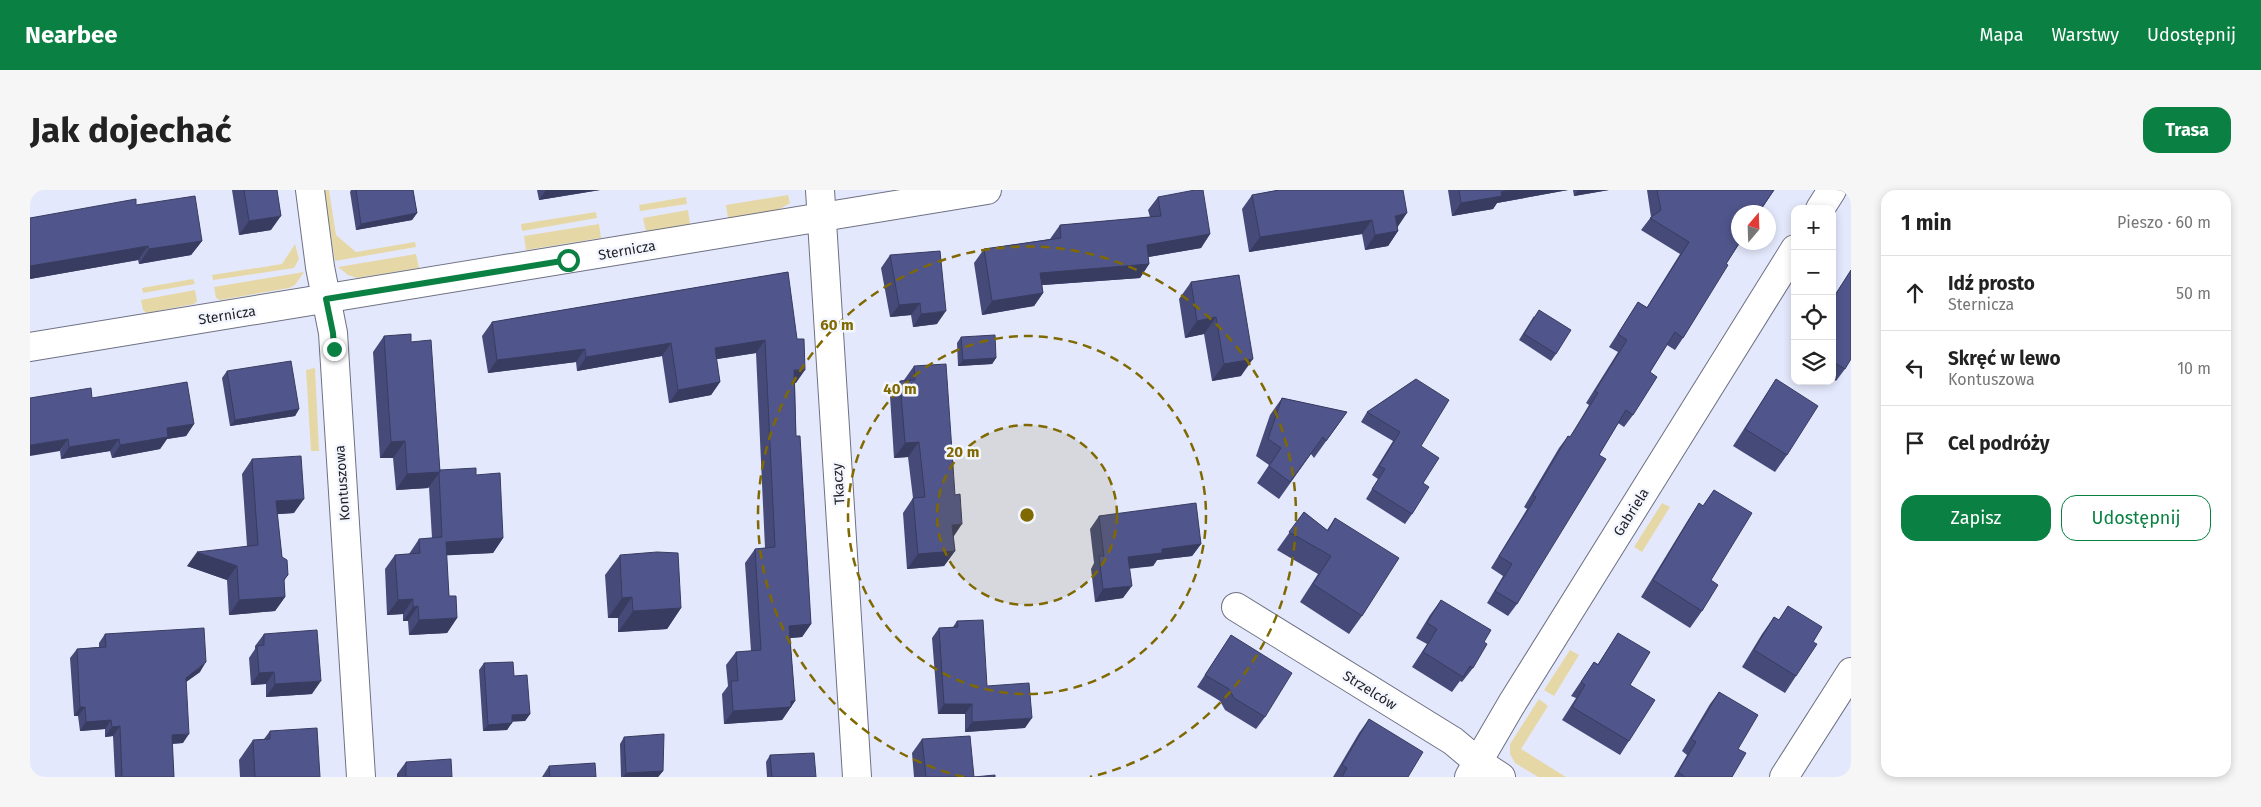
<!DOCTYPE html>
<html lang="pl">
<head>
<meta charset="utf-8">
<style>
	:root { --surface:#fff; --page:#f6f6f6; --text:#222; --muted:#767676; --line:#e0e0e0; --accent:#0b8043 }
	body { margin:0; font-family:"Fira Sans",sans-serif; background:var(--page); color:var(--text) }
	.controls { position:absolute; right:15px; top:15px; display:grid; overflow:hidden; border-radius:10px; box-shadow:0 2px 8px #0003 }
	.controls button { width:45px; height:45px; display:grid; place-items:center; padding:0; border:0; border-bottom:1px solid var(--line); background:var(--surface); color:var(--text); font:25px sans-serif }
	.compass { position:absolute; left:1701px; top:15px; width:45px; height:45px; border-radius:50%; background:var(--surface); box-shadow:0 2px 8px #0003; rotate:19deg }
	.stop { position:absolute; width:15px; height:15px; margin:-11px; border:4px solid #0b8043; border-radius:50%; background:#fff }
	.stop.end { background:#0b8043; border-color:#fff; box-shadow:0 1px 5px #0008 }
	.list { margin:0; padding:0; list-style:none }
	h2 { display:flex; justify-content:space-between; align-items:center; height:65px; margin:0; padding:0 20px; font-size:21px }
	h2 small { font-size:16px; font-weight:400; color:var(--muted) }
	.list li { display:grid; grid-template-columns:32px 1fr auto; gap:15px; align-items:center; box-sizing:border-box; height:75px; padding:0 20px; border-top:1px solid var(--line) }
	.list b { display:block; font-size:19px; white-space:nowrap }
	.list p { margin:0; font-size:16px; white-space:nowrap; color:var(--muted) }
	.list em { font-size:16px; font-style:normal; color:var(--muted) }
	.actions { display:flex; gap:10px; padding:15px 20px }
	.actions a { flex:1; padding:11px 0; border:1px solid var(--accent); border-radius:15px; text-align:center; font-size:18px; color:var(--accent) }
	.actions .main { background:var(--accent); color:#fff }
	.icon { flex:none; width:28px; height:28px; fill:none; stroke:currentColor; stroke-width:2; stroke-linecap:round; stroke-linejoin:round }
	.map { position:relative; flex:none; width:1821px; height:587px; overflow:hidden; border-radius:15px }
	header { display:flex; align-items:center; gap:30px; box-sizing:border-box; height:70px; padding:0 25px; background:var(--accent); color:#fff }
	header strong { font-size:24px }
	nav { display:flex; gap:28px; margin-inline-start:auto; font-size:18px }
	.intro { display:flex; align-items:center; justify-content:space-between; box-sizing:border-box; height:120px; padding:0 30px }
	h1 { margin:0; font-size:35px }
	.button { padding:12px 22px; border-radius:15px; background:var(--accent); color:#fff; font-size:18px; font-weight:700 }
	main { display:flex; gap:30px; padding:0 30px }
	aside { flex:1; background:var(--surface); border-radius:15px; box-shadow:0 2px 8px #0003 }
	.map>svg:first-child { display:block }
</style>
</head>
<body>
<header>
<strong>Nearbee</strong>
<nav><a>Mapa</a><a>Warstwy</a><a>Udostępnij</a></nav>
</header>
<div class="intro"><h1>Jak dojechać</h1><a class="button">Trasa</a></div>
<main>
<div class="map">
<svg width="1821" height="587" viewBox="0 0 1821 587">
	<rect width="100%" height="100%" fill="#e4e8fc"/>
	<g fill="#e6d8a6">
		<path d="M293 0H299L306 45 326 62 385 52 386 57 305 71Z"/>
		<path d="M758 5 760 13 748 20 698 28 696 15Z"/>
		<path d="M656 7 657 14 610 21 609 15Z"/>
		<path d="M658 20 660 34 616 42 613 28Z"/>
		<path d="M566 22 567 28 492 41 491 34Z"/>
		<path d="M569 34 571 48 496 60 494 46Z"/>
		<path d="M265 54 269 69 264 78 183 90 182 85 252 74Z"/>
		<path d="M386 64 389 78 327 88 318 85 308 77Z"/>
		<path d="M274 82 265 95 259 98 190 110 186 108 184 97Z"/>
		<path d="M163 89 165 94 113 103 112 98Z"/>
		<path d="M165 100 167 111 164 114 116 123 113 120 111 110Z"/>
		<path d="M285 178 289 261H281L276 180Z"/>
		<path d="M1632 313 1640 317 1612 362 1604 357Z"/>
		<path d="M1540 460 1549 465 1524 506 1514 500Z"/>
		<path d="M1509 509 1518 516 1491 559 1536 587H1508L1485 573 1480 564V554Z"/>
	</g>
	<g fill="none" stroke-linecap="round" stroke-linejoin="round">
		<g stroke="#6e7183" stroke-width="30">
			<g id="street">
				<path d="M280 0 290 77 303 143 331 587"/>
				<path d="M790 0 827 587"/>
				<path d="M1790 19 1802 0"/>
				<path d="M0 157 957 0"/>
				<path d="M1206 417 1423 551 1448 572 1471 587"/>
				<path d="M1439 587 1481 515 1765 59"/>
				<path d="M1754 587 1821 482"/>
			</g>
		</g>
		<use href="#street" stroke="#fff" stroke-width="28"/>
	</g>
	<g fill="#454a78">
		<path d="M202 0H247L241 40 209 45Z"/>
		<path d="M321 0H383L387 23 382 30 326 40 320 2Z"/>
		<path d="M507 0H570L509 10Z"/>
		<path d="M1249 0 1367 37 1368 41 1358 56 1335 60 1332 44 1219 62 1212 19 1222 5Z"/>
		<path d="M1418 0H1538L1467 13 1463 19 1422 26Z"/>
		<path d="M1543 0H1579L1544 6Z"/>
		<path d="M1617 0H1744L1696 74 1653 148 1645 160 1637 155 1620 182 1603 225 1594 237 1588 233 1569 265 1487 414 1478 426 1457 413 1473 386 1461 378 1497 319 1494 317 1529 258 1538 246 1540 247 1559 215 1556 213 1588 162 1579 157 1608 112 1617 117 1650 64 1611 40 1621 27Z"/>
		<path d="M1128 7 1180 44 1171 58 1118 67 1119 74 1110 88 1012 95 1013 103 1004 116 952 125 944 73 954 59 1020 49 1030 35 1120 27 1118 20Z"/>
		<path d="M106 15 172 51 161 65 109 74 108 70 0 89V28Z"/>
		<path d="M860 65 907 134 883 137 881 125 860 127 851 78Z"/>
		<path d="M1821 80 1815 179 1806 191 1802 188V109Z"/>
		<path d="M758 82 766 193H765L766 246 781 434 772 447 760 448 765 511 752 530 694 534 692 504 698 496 696 475 706 462 721 461 715 373 725 359 735 358 726 163 686 169 690 192 681 205 639 213 632 166 547 181 546 172 458 183 452 146 462 132Z"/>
		<path d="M1209 85 1211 186 1182 191 1174 144 1155 148 1149 109 1161 92Z"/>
		<path d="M1504 126 1526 164 1521 171 1489 150Z"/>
		<path d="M354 146 381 152 410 280 446 285 473 348 463 363 416 365 419 406 427 428 417 443 379 445 378 431H373V424L357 425 355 379 365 365 379 364 389 349 402 348 399 297 398 298 366 300 363 268H350L343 162Z"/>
		<path d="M931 147 966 168 962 174 928 176 927 153Z"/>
		<path d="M884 176 923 347 925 361 914 376 877 379 873 323 883 308 878 267 864 268 860 206 870 191 874 190Z"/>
		<path d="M197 181 269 219 265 226 200 236 192 188Z"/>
		<path d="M1386 189 1391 256 1393 293 1382 324 1375 334 1336 309 1348 289 1342 285 1363 251 1331 232 1337 222Z"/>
		<path d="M1746 189 1757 265 1745 282 1703 256 1735 206Z"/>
		<path d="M62 208 164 234 156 246 137 249 130 259 82 268 80 261 31 269 30 261Z"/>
		<path d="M1252 208 1317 222 1284 268 1281 264 1249 309 1227 293 1239 275 1226 266 1240 225Z"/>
		<path d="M222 269 264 323 247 324 252 367 258 385 254 391 255 407 245 421 199 425 197 390 157 376 217 356 212 284Z"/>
		<path d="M1684 300 1681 390 1672 421 1660 438 1611 407 1658 330 1669 313 1673 316Z"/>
		<path d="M1274 322 1297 340 1305 328 1332 426 1319 444 1270 412 1288 384 1247 360Z"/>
		<path d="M1069 326 1171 354 1162 366 1127 370 1123 376 1099 378 1093 408 1065 412 1061 379 1064 373 1060 339Z"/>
		<path d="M590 365 651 418 637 439 588 442V428H578L575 385Z"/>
		<path d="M1411 410 1454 452 1443 478 1432 492 1430 491 1422 502 1382 477 1397 454 1386 448 1400 425Z"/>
		<path d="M1758 416 1766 486 1755 503 1712 477 1732 444 1744 427 1749 430Z"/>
		<path d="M927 431 957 496 995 538 935 542V524H908L902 448 909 438 923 437Z"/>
		<path d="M1588 443 1600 495 1599 551 1590 565 1532 530 1546 508 1541 506 1564 472 1568 474Z"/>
		<path d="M75 444 170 482 156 492 153 553 142 554 144 587H85L83 546 75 547V539L50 541 48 526H44L40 468 47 459 69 457V453Z"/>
		<path d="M234 444 282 504 236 507V494L221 495 219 468 225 459V456Z"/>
		<path d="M1201 445 1235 527 1226 539 1195 520 1190 511 1167 497Z"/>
		<path d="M454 473 484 486 500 524 495 531H482L477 540 453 541 449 480Z"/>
		<path d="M1689 502 1708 559 1702 587H1644L1657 565 1652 561 1680 514Z"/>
		<path d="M1339 529 1378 587H1303L1329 543Z"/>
		<path d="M240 541 290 587H210L209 570 223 550 234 549Z"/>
		<path d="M594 547 633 581 628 587H591L590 554Z"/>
		<path d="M892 549 944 587H965H884L882 563Z"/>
		<path d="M740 565 786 587H737L736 572Z"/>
		<path d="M376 572 422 587H367V584Z"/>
		<path d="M519 576 566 587H512Z"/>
	</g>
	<g fill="#383c61">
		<path d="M516 0H570L509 10Z"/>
		<path d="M1481 0H1538L1467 13 1463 19 1422 26 1431 13 1471 2Z"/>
		<path d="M1548 0H1579L1544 6Z"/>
		<path d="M387 23 382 30 326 40 331 34Z"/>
		<path d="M1377 23 1367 38 1365 26Z"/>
		<path d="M251 26 241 40 209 45 219 31Z"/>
		<path d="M1342 30 1332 44 1219 62 1230 47Z"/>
		<path d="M1368 41 1358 56 1335 60 1345 45Z"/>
		<path d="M1180 44 1171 58 1107 69 1117 55Z"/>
		<path d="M172 51 161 65 109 74 119 59Z"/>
		<path d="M118 56 108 70 0 89V76Z"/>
		<path d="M1119 74 1110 88 1000 96 1010 83Z"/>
		<path d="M1013 103 1004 116 952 125 962 111Z"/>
		<path d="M890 113 881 125 860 127 869 115Z"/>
		<path d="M916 121 907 134 883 137 891 124Z"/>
		<path d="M1186 127 1174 144 1155 148 1167 131Z"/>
		<path d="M735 150 726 163 675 171 685 158Z"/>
		<path d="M641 153 632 166 547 181 556 167Z"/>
		<path d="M555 159 546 172 458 183 467 170Z"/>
		<path d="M966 168 962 174 928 176 933 170Z"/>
		<path d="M1223 169 1211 186 1182 191 1194 174Z"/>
		<path d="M764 180H775L766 193 755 194Z"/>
		<path d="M690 192 681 205 639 213 648 200Z"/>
		<path d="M269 219 265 226 200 236 205 230Z"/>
		<path d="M164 234 156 246 137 249 130 259 82 268 90 255 137 238Z"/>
		<path d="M38 249 30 261 0 266V255Z"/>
		<path d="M89 249 80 261 31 269 39 257Z"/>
		<path d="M375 251 363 268H350L361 252Z"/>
		<path d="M889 252 878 267 864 268 875 253Z"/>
		<path d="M410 282 398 298 366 300 377 284Z"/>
		<path d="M274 309 264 323 236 325 246 311Z"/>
		<path d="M932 334 922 349V335Z"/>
		<path d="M473 348 463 363 405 366 416 352Z"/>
		<path d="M1171 354 1162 366 1127 370 1123 376 1089 380 1098 367 1132 359Z"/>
		<path d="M925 361 914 376 877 379 888 364Z"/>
		<path d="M167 362 207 376 197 390 157 376Z"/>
		<path d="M1102 396 1093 408 1065 412 1073 399Z"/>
		<path d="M255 407 245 421 199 425 209 410Z"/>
		<path d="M602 407 588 428H578L592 408Z"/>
		<path d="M383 409 373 424 357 425 368 410Z"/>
		<path d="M388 416 378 431H373L383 417Z"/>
		<path d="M651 418 637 439 588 442 603 421Z"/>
		<path d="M427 428 417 443 379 445 389 430Z"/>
		<path d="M781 434 772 447 750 449 759 436Z"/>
		<path d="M176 472 170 482 149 497 156 488Z"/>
		<path d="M244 482 236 494 221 495 229 483Z"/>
		<path d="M291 491 282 504 236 507 245 494Z"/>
		<path d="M761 511H765L752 530 694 534 703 521Z"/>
		<path d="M914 514H942L935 524H908Z"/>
		<path d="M50 517H55L48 526H44Z"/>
		<path d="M500 524 495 531 477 532 482 525Z"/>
		<path d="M1002 528 995 538 935 542 942 532Z"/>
		<path d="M81 530 75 539 50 541 56 532Z"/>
		<path d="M482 533 477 540 453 541 458 535Z"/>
		<path d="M90 536 83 546 75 547 82 537Z"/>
		<path d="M159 544 153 553 136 554 142 545Z"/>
		<path d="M633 581 628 587H593L596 583Z"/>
	</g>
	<g fill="#50568b" stroke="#383c61">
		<path d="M214 0H247L251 26 219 31Z"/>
		<path d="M326 0H383L387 23 331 34Z"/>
		<path d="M1165 0H1173L1180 44 1117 55 1119 74 1010 83 1013 103 962 111 954 59 1031 48 1030 35 1131 26 1128 7Z"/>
		<path d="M1249 0H1373L1377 23 1365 26 1368 41 1345 45 1342 30 1230 47 1222 5Z"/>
		<path d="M1429 0H1481L1471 2 1472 6 1431 13Z"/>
		<path d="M1627 0H1744L1729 22H1708V52H1710L1696 74 1698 75 1653 148 1645 142 1620 182 1627 187 1603 225 1596 220 1569 265 1576 269 1487 414 1465 401 1482 374 1469 366 1506 307 1503 305 1538 246 1540 247 1568 203 1565 201 1597 150 1588 144 1608 112 1617 118 1659 52 1620 28 1631 20Z"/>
		<path d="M165 6 172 51 119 59 118 56 0 76V28L106 9V15Z"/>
		<path d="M910 61 916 121 891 124 890 113 869 115 860 65Z"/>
		<path d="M1821 80V169L1815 179 1802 171V110Z"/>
		<path d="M758 82 767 149H774L775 180H764L766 246H770L781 434 759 436 765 511H761V517L703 521 701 491H708L706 462 731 460 725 359 745 357 735 150 685 158 690 192 648 200 641 153 556 167 555 159 467 170 462 132Z"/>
		<path d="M1209 85 1223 169 1194 174 1186 127 1167 131 1161 92Z"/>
		<path d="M1509 120 1541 140 1526 164 1494 144Z"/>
		<path d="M381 144V152L401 150 410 282 377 284 375 251 361 252 354 146Z"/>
		<path d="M965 145 966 168 933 170 931 147Z"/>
		<path d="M261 171 269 219 205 230 197 181Z"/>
		<path d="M916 174 925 305 930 304 932 334 922 335 925 361 888 364 883 308 895 307 889 252 875 253 870 191 885 190 884 176Z"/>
		<path d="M1386 189 1419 210 1391 256 1409 268 1393 293 1399 297 1382 324 1342 299 1355 279 1349 276 1370 242 1337 222Z"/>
		<path d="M1746 189 1788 216 1757 265 1715 239Z"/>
		<path d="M157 192 164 234 137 238 138 247 90 255 89 249 39 257 38 249 0 255V208L61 198 62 208Z"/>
		<path d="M1252 208 1317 222 1296 251 1293 247 1260 292 1239 276 1251 258 1238 249Z"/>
		<path d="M271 266 274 309 246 311 252 367 257 370 258 385 254 389 255 407 209 410 207 376 167 362 228 355 222 269Z"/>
		<path d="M446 278V285L470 283 473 348 416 352 419 406H426L427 428 389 430 388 416 383 417V409L368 410 365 365 390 363 389 349 412 347 409 282H410V280Z"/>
		<path d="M1684 300 1722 323 1681 390 1688 395 1672 421 1623 390 1669 313 1673 316Z"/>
		<path d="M1166 313 1171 354 1132 359V363L1098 367 1102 396 1073 399 1069 366H1074L1069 326Z"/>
		<path d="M1274 322 1298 341 1305 328 1369 368 1332 426 1283 394 1301 366 1259 342Z"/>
		<path d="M627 362 648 363 651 418 603 421 602 407 592 408 590 365Z"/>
		<path d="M1411 410 1461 440 1454 452 1457 454 1443 478 1440 476 1433 487 1393 462 1407 439 1397 433Z"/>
		<path d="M1758 416 1792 437 1783 452 1787 454 1766 486 1724 460 1744 427 1749 430Z"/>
		<path d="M953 430 957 496 999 493 1002 528 942 532V514H914L909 438 928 437 927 431Z"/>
		<path d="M174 438 176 472 156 488 159 544 142 545 144 587H92L90 536 82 537 81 530 56 532 55 517H50L47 459 76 457 75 444Z"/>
		<path d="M287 440 291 491 245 494 244 482 229 483 227 456 234 455V444Z"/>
		<path d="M1588 443 1620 462 1600 495 1625 510 1599 551 1542 517 1555 495 1551 492 1564 472 1568 475Z"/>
		<path d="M1201 445 1262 483 1235 527 1204 508 1199 499 1175 485Z"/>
		<path d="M483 472 484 486 497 485 500 524 482 525V533L458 535 454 473Z"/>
		<path d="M1689 502 1728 525 1708 559 1716 563 1702 587H1655L1648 582 1666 552 1661 549Z"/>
		<path d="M1339 529 1393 562 1378 587H1312L1317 578 1312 575Z"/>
		<path d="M287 538 290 587H225L223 550 240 549V541Z"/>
		<path d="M634 544 633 581 596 583 594 547Z"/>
		<path d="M940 546 944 587 965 585V587H896L892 549Z"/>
		<path d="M784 563 786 587H742L740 565Z"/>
		<path d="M421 569 422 587H376V572Z"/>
		<path d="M565 573 566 587H520L519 576Z"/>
	</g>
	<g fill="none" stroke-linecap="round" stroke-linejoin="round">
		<path stroke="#0b8043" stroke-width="6" d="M304 159 303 143 296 109 538 70"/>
	</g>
	<circle cx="997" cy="325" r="90" fill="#7f6900" fill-opacity=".12"/>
	<g fill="none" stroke="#7f6900" stroke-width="2.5" stroke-dasharray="9 6">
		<circle cx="997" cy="325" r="90"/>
		<circle cx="997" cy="325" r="179"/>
		<path d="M934 587A269 269 0 1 1 1060 587"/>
	</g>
	<g text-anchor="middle" stroke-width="5" stroke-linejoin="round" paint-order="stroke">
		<g font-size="14" fill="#1e1f26" stroke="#f4f6fe">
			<text transform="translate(597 60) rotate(-10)" y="5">Sternicza</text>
			<text transform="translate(197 125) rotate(-9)" y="5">Sternicza</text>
			<text transform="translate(312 293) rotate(-94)" y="5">Kontuszowa</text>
			<text transform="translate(808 294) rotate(-94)" y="5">Tkaczy</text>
			<text transform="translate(1601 322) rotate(-58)" y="5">Gabriela</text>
			<text transform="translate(1340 500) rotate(32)" y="5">Strzelców</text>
		</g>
	</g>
	<circle cx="997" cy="325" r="8" fill="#7f6900" stroke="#f4f6fe" stroke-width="2.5"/>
	<g font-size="15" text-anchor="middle" font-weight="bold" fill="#7f6900" stroke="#f4f6fe" stroke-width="5" stroke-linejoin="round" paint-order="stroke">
		<text x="807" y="140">60 m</text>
		<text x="870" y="204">40 m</text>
		<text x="933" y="267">20 m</text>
	</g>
</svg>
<div class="controls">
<button>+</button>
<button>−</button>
<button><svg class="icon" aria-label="locate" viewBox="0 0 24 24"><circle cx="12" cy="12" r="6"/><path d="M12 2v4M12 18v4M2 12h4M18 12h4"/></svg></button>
<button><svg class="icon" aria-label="layers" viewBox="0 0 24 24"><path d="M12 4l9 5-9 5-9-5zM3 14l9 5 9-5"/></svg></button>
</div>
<svg class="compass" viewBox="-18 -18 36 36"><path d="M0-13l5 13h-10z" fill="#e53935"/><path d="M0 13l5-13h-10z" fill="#767676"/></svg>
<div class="stop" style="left:538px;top:70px"></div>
<div class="stop end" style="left:304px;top:159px"></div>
</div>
<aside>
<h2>1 min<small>Pieszo · 60 m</small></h2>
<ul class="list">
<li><svg class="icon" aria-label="ahead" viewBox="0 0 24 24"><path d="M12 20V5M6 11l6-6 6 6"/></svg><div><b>Idź prosto</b><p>Sternicza</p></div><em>50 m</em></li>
<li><svg class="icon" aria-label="left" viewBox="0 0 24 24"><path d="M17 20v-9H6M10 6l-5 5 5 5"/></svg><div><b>Skręć w lewo</b><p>Kontuszowa</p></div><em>10 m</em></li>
<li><svg class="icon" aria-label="arrive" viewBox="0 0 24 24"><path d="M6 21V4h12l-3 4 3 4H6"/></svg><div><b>Cel podróży</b></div></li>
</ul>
<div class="actions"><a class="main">Zapisz</a><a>Udostępnij</a></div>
</aside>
</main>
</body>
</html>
